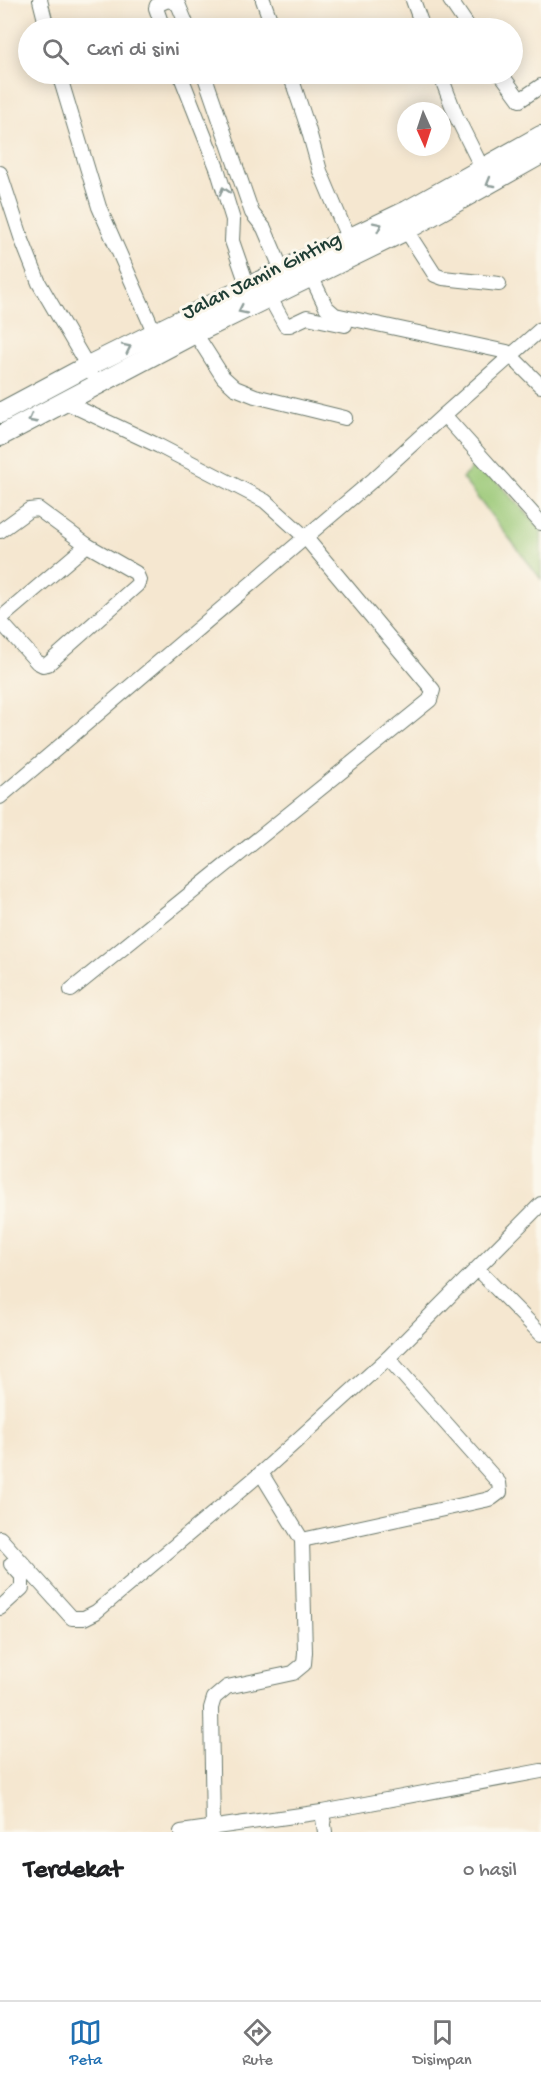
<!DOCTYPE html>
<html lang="id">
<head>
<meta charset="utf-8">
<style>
	:root { --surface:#fff; --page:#f2f2f2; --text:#202124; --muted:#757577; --line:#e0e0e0; --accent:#1f6fb2 }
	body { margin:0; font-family:"Gochi Hand",sans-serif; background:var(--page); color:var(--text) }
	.compass { position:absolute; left:397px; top:102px; width:54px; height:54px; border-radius:50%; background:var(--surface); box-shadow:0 3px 15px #0003; rotate:177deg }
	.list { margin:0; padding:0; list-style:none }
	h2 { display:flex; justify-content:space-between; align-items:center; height:78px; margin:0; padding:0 24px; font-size:26px }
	h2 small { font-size:20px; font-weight:400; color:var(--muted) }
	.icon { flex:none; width:33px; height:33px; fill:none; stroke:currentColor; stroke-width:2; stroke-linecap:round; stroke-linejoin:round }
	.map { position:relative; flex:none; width:541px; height:1832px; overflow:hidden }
	.search { position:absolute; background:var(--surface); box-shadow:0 3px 15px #0003; left:18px; right:18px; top:18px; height:66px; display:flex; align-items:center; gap:15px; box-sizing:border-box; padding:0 21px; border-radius:33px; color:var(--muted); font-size:22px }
	.sheet { height:168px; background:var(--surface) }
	nav { display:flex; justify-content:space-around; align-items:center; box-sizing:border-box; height:84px; border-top:2px solid var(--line); background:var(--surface); font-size:16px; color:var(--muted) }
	nav a { display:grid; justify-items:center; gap:3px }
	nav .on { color:var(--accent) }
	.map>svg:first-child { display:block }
</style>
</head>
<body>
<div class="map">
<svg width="541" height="1832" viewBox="0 0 541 1832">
	<rect width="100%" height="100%" fill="#fbf7ec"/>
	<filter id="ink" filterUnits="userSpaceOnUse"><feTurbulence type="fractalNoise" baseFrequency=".0167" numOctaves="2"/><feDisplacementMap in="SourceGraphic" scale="12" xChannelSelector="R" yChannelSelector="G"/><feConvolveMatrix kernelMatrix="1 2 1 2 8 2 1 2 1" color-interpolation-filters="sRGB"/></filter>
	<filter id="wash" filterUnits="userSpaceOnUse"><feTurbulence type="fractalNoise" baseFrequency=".008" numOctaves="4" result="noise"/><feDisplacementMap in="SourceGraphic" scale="24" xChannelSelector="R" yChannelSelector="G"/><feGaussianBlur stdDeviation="1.35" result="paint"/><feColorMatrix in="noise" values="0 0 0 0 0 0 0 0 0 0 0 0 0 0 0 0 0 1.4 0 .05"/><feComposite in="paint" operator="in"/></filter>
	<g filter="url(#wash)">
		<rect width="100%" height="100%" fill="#f5e7d0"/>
		<path fill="#9ac876" stroke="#5c8255" stroke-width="1.5" d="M479 462 541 529V579L462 478Z"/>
	</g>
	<g filter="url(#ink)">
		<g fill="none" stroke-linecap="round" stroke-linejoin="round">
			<g stroke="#6a786b" stroke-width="16">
				<g id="minor">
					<path d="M40 0 47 28"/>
					<path d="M169 0 178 4 188 28"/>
					<path d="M263 0 273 28"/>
					<path d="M413 0 423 28"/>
					<path d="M450 0 469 28"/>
					<path d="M163 28 156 8 157 5 168 0"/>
					<path d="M59 74 99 207 155 334"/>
					<path d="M180 74 217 168 233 220 232 241 248 287"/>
					<path d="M204 74 252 213 264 228 282 270"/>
					<path d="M290 74 308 128 320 171 349 240"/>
					<path d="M440 74 456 116 482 168"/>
					<path d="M501 74 520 100 541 86"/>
					<path d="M0 173 22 240 39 283 91 372"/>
					<path d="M406 230 435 275 443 278 499 284"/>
					<path d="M311 276 326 307 335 315 507 352 541 386"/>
					<path d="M269 296 285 325H290L307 317 345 325"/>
					<path d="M195 333 223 377 235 388 255 396 345 418"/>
					<path d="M65 402 159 446 265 501 305 537 433 690 430 700 71 990"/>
					<path d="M444 415 541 329"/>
					<path d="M0 531 29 510 38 509 87 545 136 573 139 580 137 585 48 664 43 665 37 662 0 621"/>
					<path d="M0 619 87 545"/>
					<path d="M0 797 374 479 444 415 541 523"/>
					<path d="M478 1270 541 1334"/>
					<path d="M0 1538 72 1618H84L96 1612 261 1473 388 1358 541 1204"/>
					<path d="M302 1540 485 1500 492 1498 500 1492 499 1483 388 1358"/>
					<path d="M0 1608 22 1588V1576L11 1564"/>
					<path d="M322 1812 325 1832"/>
					<path d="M213 1829 211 1708 214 1698 227 1687 293 1673 304 1664 305 1652 302 1540 261 1473"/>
					<path d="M181 1832 322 1812 541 1771"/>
				</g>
			</g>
			<g stroke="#6a786b" stroke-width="22">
				<g id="highway">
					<path d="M0 413 88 366 248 287 407 211 541 136"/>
					<path d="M0 436 195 333 406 230 541 154"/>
				</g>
			</g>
			<use href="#minor" stroke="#fff" stroke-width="14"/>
			<use href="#highway" stroke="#fff" stroke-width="20"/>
		</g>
		<defs><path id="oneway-chevron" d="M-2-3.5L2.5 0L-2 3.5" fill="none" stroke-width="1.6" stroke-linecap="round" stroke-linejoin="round" transform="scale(1.5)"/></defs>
		<g stroke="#8f9e9a">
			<use href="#oneway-chevron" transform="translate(490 183) rotate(150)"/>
			<use href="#oneway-chevron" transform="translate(224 191) rotate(-108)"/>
			<use href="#oneway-chevron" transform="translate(378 226) rotate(-26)"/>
			<use href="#oneway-chevron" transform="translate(242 310) rotate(154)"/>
			<use href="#oneway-chevron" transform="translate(127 348) rotate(-26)"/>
			<use href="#oneway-chevron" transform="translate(32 419) rotate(152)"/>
		</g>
	</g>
	<g text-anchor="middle" stroke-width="6" stroke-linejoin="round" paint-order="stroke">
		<g font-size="21" fill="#1f3d34" stroke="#fbf7ec">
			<text transform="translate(261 274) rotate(-26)" y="7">Jalan Jamin Ginting</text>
		</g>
	</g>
</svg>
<svg class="compass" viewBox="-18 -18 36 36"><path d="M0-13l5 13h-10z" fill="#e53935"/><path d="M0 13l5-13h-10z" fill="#757577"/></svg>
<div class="search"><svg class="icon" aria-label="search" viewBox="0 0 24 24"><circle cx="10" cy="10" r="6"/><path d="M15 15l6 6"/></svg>Cari di sini</div>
</div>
<section class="sheet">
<h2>Terdekat<small>0 hasil</small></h2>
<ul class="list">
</ul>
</section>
<nav>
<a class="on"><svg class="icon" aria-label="map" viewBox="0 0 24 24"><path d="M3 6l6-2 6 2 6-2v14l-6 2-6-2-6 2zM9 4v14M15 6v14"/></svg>Peta</a>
<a><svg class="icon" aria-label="directions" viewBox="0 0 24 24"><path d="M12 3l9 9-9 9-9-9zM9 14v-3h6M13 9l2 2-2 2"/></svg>Rute</a>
<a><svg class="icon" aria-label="saved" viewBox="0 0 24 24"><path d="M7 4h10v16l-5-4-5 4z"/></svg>Disimpan</a>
</nav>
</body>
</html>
